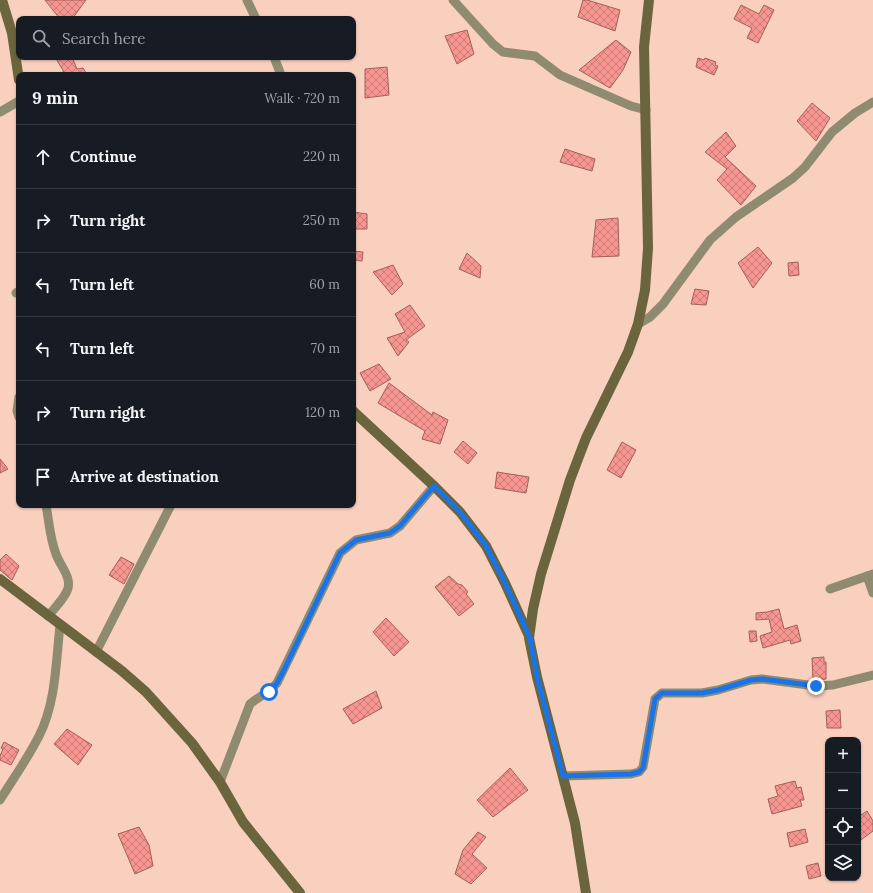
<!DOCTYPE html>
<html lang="en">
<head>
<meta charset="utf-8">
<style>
	:root { --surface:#171b24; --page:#242831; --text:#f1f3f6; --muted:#9ea1a6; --line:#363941 }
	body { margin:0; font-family:Lora,serif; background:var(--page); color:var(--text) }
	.controls { position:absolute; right:12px; bottom:12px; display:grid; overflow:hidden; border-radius:8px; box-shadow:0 1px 3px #0004 }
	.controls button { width:36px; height:36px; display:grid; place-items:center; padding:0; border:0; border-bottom:1px solid var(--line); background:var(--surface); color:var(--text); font:20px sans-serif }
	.stop { position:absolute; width:12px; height:12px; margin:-9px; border:3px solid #1a73e8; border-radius:50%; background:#fff }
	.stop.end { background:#1a73e8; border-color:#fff; box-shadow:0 1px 4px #0008 }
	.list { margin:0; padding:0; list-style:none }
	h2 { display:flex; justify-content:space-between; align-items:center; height:52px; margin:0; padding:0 16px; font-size:17px }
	h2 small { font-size:13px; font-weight:400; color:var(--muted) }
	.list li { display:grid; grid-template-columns:26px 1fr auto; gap:12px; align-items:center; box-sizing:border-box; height:64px; padding:0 16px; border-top:1px solid var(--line) }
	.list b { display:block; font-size:15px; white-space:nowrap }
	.list em { font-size:13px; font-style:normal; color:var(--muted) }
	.icon { flex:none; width:22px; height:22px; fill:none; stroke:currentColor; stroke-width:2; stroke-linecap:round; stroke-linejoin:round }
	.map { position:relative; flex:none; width:873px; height:893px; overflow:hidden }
	.search { position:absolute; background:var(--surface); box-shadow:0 1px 3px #0004; left:16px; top:16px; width:340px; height:44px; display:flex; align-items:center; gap:10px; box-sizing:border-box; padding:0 14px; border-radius:8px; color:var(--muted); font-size:15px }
	.panel { position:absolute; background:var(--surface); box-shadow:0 1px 3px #0004; left:16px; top:72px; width:340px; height:436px; border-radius:8px }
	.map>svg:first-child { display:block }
</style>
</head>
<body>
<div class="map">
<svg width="873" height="893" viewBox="0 0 873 893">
	<defs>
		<pattern id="building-cross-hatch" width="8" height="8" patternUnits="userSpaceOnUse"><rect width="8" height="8" fill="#f79691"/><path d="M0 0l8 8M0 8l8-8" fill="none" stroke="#c97a75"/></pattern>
	</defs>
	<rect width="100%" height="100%" fill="#f9cfbe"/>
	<g fill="url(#building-cross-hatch)" stroke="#a25f5c">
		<path d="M45 0H86L72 19H60Z"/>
		<path d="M583 0H587L620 10 615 31 578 17Z"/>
		<path d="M741 5 759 14 764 5 774 10 758 43 747 38 752 28 734 19Z"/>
		<path d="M467 30 474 54 457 64 445 36Z"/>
		<path d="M616 40 631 52 623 70 610 88 579 70Z"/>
		<path d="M55 57H72L77 69 83 68 86 73 82 75H62V72H64Z"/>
		<path d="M698 58 704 60 705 58 716 62 715 65 718 66 714 75 696 67Z"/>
		<path d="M387 67 389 95 365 98V69Z"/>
		<path d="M812 103 830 118 816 141 797 121Z"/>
		<path d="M726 132 736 146 725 157 756 186 741 205 717 180 727 169 705 152Z"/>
		<path d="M565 149 595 159 592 171 560 162Z"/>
		<path d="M353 212 367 214V229H353Z"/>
		<path d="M618 218 619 256 592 257 596 220Z"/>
		<path d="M758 247 772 263 753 288 738 263Z"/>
		<path d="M353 251 363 252 362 261 353 260Z"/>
		<path d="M467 253 481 266 480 278 459 269Z"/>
		<path d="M798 262 799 275 789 276 788 263Z"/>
		<path d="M393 265 403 284 392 295 373 272Z"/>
		<path d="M695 289 709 291 706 305 691 304Z"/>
		<path d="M410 305 425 326 406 340 409 342 398 356 387 338 405 332 395 314Z"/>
		<path d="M379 364 391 379 370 391 360 373Z"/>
		<path d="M389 383 432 415 433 412 448 420 440 444 422 439 425 431 378 403Z"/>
		<path d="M463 441 477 453 468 464 454 452Z"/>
		<path d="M622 442 636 450 621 478 607 470Z"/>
		<path d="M0 459 8 469 0 473Z"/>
		<path d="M497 472 529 477 526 493 495 488Z"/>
		<path d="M6 554 19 566 12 580 0 570V560Z"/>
		<path d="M121 557 134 564 124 584 109 575Z"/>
		<path d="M449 576 458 584 462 585 468 592 466 594 474 604 459 616 435 587Z"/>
		<path d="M779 609 784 629 797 625 801 641 791 644 790 640 763 648 760 636 772 632 769 619 756 620V613L767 612Z"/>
		<path d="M386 618 409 642 394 656 373 632Z"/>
		<path d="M749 631H756L757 641 750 642Z"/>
		<path d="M824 657V662H826V679L813 680 812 658Z"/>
		<path d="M376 691 382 708 353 724 343 709Z"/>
		<path d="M840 710 841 728H827L826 711Z"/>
		<path d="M67 729 92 745 78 765 54 744Z"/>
		<path d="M4 742 19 750 11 765 0 760V756L3 749 1 748Z"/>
		<path d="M510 768 528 790 493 817 477 800Z"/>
		<path d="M795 781 797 788 801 787 804 800H800L802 806 772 814 768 799 778 796 775 786Z"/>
		<path d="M867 811 873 821V831L858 842V817Z"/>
		<path d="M139 827 149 845 153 866 135 874 118 834Z"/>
		<path d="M805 829 808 842 790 847 787 833Z"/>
		<path d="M478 832 486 837 472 854 487 868 471 884 455 874 463 850Z"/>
		<path d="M818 863 821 876 809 879 806 866Z"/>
	</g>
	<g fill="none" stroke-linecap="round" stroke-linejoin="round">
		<g stroke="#8e8b70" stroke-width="9">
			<path d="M247 0 256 19"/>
			<path d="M453 0 493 44 503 52 535 56 560 75 631 106 646 110"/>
			<path d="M274 57 281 75"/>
			<path d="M0 112 19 101"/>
			<path d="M16 293 19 291"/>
			<path d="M638 324 650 317 663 304 710 240 736 217 793 178 805 167 832 132 855 113 873 102"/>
			<path d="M19 397 17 411 19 417"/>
			<path d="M46 505C49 521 50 539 56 554 60 566 73 578 67 591 63 600 54 609 48 616"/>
			<path d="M867 576 873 593"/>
			<path d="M830 589 873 574"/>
			<path d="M96 652 171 505"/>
			<path d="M563 776 631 774 639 772 643 767 655 699 662 693H702L718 690 751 680 762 679 816 686 833 685 873 675"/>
			<path d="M220 782 250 704C260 696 268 693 277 683L340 553 356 540 390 533 400 526 434 486"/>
			<path d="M0 800C13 779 28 758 39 736 56 703 56 661 60 625"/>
		</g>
		<g stroke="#6a653c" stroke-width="10">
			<path d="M2 0 12 33 19 80"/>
			<path d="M353 411 434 486 460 512 486 546 505 583 529 636"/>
			<path d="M0 579 122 671 146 692 192 743 220 782 243 822 300 893"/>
			<path d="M586 893 575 823 537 677 529 638 533 609 541 574 570 480 586 438 628 352 638 324 645 290 648 248 644 47 649 0"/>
		</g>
	</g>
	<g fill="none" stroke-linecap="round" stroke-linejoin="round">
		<path stroke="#1a73e8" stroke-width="5" d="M269 692 277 683 284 670 340 553 356 540 390 533 400 526 434 486 460 512 486 546 505 583 530 638 537 677 563 776 631 774 639 772 643 768 655 699 662 693H702L718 690 751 680 762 679 816 686"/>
	</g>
</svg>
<div class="controls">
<button>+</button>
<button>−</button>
<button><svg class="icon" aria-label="locate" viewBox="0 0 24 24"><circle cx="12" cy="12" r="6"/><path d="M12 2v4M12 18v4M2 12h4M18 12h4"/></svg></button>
<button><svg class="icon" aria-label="layers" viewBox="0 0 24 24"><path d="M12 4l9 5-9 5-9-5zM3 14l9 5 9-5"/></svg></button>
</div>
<div class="stop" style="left:269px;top:692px"></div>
<div class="stop end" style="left:816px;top:686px"></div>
<div class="search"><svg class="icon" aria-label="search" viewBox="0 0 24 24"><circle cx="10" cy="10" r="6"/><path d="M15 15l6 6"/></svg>Search here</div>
<section class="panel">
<h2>9 min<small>Walk · 720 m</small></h2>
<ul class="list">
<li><svg class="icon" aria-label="ahead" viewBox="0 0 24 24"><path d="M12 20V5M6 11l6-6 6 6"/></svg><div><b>Continue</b></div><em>220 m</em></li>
<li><svg class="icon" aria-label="right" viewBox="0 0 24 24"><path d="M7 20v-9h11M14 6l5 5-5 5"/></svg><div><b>Turn right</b></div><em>250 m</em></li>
<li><svg class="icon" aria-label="left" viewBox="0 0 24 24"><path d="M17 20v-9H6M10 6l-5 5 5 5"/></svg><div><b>Turn left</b></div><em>60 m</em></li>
<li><svg class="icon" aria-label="left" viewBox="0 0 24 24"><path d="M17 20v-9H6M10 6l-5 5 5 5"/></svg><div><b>Turn left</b></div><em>70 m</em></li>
<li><svg class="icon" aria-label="right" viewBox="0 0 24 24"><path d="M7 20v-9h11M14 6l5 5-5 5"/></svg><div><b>Turn right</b></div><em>120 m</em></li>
<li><svg class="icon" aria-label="arrive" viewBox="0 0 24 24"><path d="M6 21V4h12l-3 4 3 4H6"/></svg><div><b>Arrive at destination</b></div></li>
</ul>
</section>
</div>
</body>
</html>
